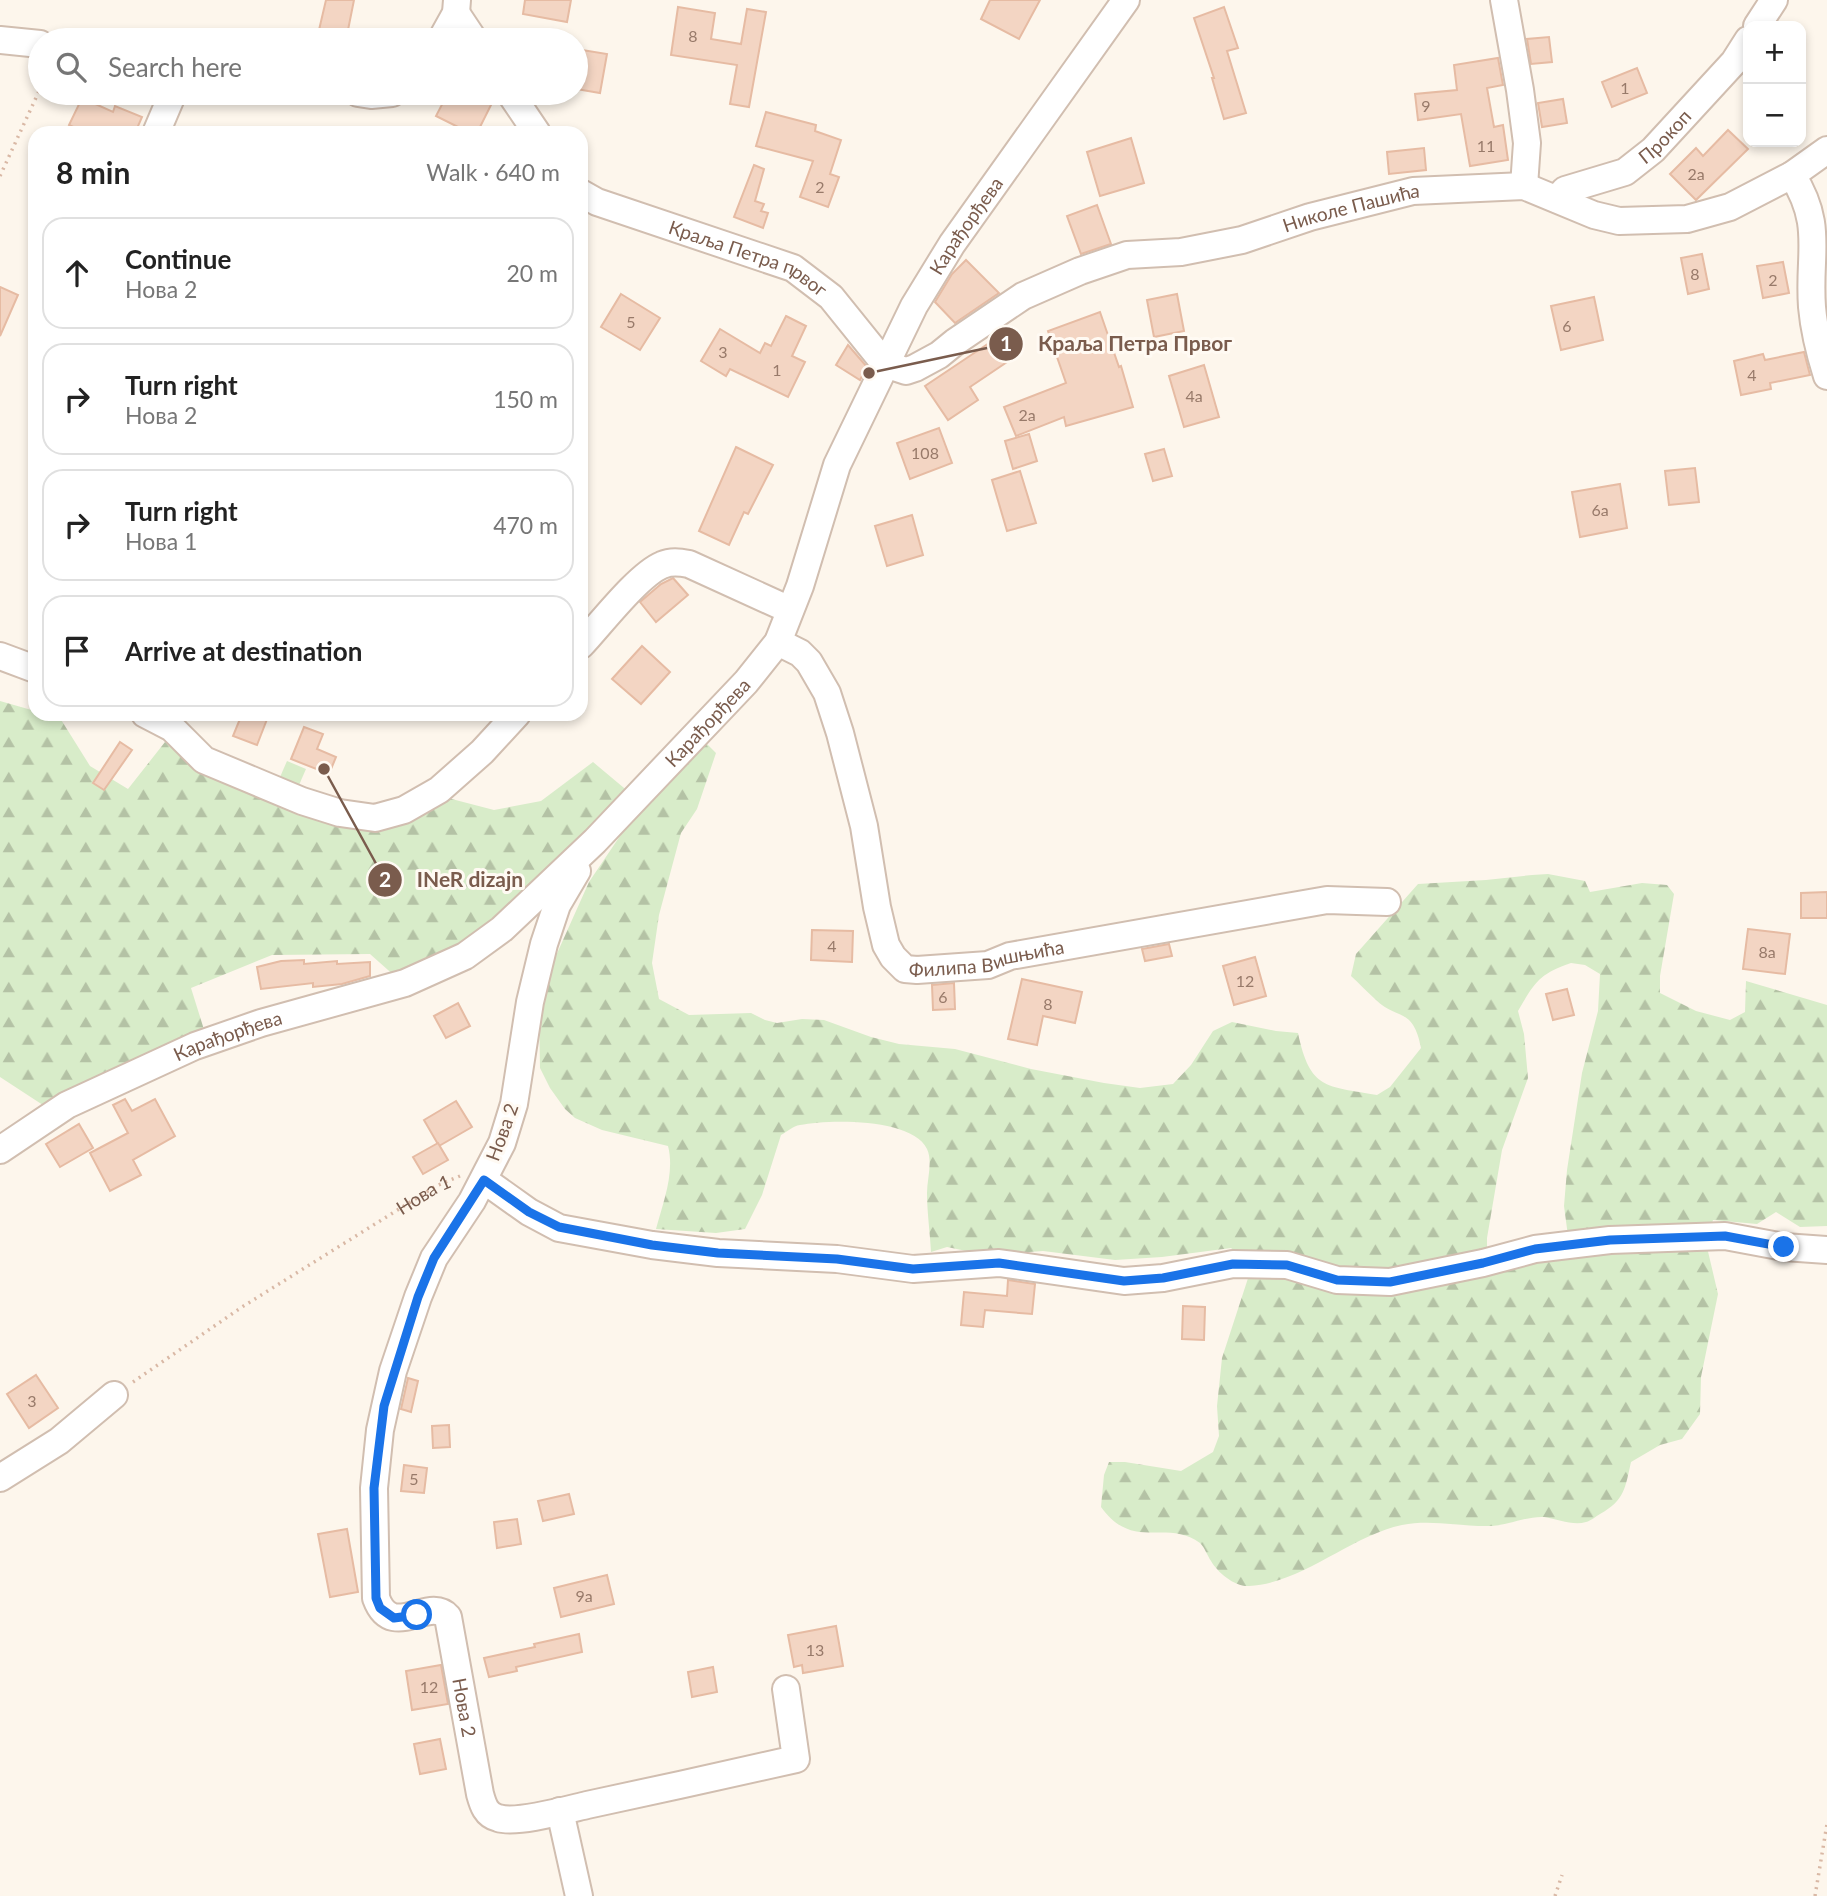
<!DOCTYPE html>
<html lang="en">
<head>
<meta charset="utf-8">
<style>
	:root { --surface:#fff; --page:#f2f2f2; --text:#222; --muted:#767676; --line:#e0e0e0 }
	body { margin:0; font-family:Lato,sans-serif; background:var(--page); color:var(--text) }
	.controls { position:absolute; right:21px; top:21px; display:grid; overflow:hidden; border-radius:14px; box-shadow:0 4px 10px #0003 }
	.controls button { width:63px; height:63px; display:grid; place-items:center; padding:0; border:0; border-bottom:2px solid var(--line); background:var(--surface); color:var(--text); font:35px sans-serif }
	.stop { position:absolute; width:21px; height:21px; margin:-16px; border:5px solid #1a73e8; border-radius:50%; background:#fff }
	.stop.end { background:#1a73e8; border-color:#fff; box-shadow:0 2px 7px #0008 }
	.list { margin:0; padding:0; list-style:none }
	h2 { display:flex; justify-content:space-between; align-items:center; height:91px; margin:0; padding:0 28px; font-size:30px }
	h2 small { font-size:23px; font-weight:400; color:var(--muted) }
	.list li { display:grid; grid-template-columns:46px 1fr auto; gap:21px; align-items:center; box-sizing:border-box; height:112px; margin:0 14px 14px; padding:0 14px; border:2px solid var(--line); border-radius:21px }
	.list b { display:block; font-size:26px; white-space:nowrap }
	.list p { margin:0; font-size:23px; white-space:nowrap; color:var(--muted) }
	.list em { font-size:23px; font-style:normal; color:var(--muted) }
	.icon { flex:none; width:38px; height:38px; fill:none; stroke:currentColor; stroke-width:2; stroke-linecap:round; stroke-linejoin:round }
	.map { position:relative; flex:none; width:1827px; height:1896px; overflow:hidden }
	.search { position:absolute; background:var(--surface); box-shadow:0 4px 10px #0003; left:28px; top:28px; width:560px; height:77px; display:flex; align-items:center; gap:18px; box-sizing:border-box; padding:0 24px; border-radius:38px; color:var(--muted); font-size:26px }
	.panel { position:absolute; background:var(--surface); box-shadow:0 4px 10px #0003; left:28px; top:126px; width:560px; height:595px; border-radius:21px }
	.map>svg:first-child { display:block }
</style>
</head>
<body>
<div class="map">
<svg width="1827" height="1896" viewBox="0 0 1827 1896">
	<defs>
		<pattern id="forest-firs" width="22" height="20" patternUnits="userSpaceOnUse" patternTransform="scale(1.75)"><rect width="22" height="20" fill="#d8ecc9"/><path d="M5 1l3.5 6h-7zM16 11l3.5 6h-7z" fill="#b4c2a5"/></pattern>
	</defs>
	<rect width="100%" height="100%" fill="#fdf6ec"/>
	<g fill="url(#forest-firs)" fill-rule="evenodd">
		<path d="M0 701 35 711V714L60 718 90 766 128 789 165 742 341 823 444 797 494 810 541 801 593 762 636 798 513 918 397 978 370 954 272 955 191 988 206 1036 49 1109 0 1077Z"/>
		<path d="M707 744 716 753 697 809 681 833 659 915 652 963 659 999 689 1015 751 1013 765 1020 777 1023 802 1019 824 1020 871 1037 899 1044 955 1049 1031 1069 1104 1083 1140 1088 1173 1084 1191 1065 1213 1031 1232 1022 1276 1031 1298 1033C1310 1090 1326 1086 1377 1095L1390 1087 1421 1048C1413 1006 1397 1021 1375 999 1367 992 1360 984 1351 976L1356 954 1418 884 1486 880 1532 875 1548 874 1585 881 1590 892 1642 883 1667 885 1674 894 1660 976V993L1696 1011 1730 1020 1745 1012 1746 981 1827 1005V1226L1800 1227 1776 1212 1757 1224 1713 1220 1706 1243 1718 1294 1701 1377 1700 1414 1682 1439 1660 1445 1631 1462C1625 1488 1625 1500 1600 1514 1596 1516 1591 1521 1586 1522 1573 1526 1558 1519 1544 1517 1527 1516 1509 1525 1492 1526 1463 1527 1431 1519 1402 1525 1350 1536 1303 1583 1249 1586 1235 1587 1218 1573 1211 1561 1207 1555 1205 1548 1200 1543 1166 1518 1133 1552 1101 1507L1104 1475 1109 1462H1125L1181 1471 1213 1452 1219 1436 1217 1406 1222 1358 1252 1266 1231 1248 1162 1257 1115 1260 1043 1251 986 1255 947 1247 931 1252C930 1232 927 1212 927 1193 927 1179 933 1162 927 1149 913 1118 829 1119 800 1125 793 1126 787 1132 781 1135L762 1195 745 1229 716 1233 656 1229C663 1203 675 1173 668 1146L602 1130 575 1118 565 1109 550 1088 540 1068 539 1006 546 978 589 882 622 833ZM1571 963 1585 965 1600 974 1598 1011 1582 1073 1567 1170 1564 1206 1568 1236 1487 1253V1238L1502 1150 1528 1078 1524 1034 1518 1011C1535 982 1539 974 1571 963Z"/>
	</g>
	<path fill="#d8ecc9" d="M287 761 306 769 296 792 277 784Z"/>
	<g fill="#f3d5c3" stroke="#e6bba3" stroke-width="2">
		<path d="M326 0H354L347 35 319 30Z"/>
		<path d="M525 0H571L567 22 523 14Z"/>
		<path d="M990 0H1040L1019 39 981 19Z"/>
		<path d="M678 7 715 13 711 39 741 44 747 9 766 12 749 107 730 104 737 65 671 55Z"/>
		<path d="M1224 7 1238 48 1227 51 1246 113 1224 119 1212 78H1214L1194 18Z"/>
		<path d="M1549 37 1552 62 1531 64 1527 39Z"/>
		<path d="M576 49 607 54 600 93 576 89Z"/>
		<path d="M1498 58 1503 85 1487 88 1494 127 1503 125 1508 160 1470 166 1461 114 1418 120 1415 94 1457 90 1454 65Z"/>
		<path d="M1637 68 1647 93 1612 107 1602 82Z"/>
		<path d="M448 93H471L492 103 477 133H470L436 116Z"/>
		<path d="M82 98 113 112 115 106 142 117 135 133H86L69 125Z"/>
		<path d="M1563 99 1567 123 1542 127 1538 103Z"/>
		<path d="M766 112 816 125 815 131 841 140 830 174 839 177 828 207 800 197 813 161 756 146Z"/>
		<path d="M1728 130 1748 149 1696 200 1670 174 1696 148 1703 156Z"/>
		<path d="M1131 138 1144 183 1100 196 1087 152Z"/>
		<path d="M1424 148 1426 170 1389 174 1387 152Z"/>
		<path d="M754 165 764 169 755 201 764 204 761 211 768 213 763 228 734 217Z"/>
		<path d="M1097 205 1111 244 1081 254 1067 216Z"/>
		<path d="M1702 254 1709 289 1688 294 1681 258Z"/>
		<path d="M966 260 999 293 955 323 935 302 952 274Z"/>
		<path d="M1783 262 1789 293 1763 298 1757 266Z"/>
		<path d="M0 287 18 295 0 336Z"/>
		<path d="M621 294 660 318 640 350 601 327Z"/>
		<path d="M1177 294 1184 331 1154 337 1147 300Z"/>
		<path d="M1594 297 1603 340 1561 350 1551 306Z"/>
		<path d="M1100 312 1119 367 1121 366 1133 407 1066 426 1064 417 1016 436 1004 407 1066 383 1048 331Z"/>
		<path d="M786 316 806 326 792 356 805 362 788 397 730 369 726 376 701 361 720 329 760 353 765 343 771 346Z"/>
		<path d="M998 337 1013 358 970 387 978 400 948 420 925 386Z"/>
		<path d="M848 345 867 367 860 380 836 365Z"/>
		<path d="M1804 352 1810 375 1770 383 1771 389 1741 395 1734 361 1763 354 1765 360Z"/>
		<path d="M1204 365 1219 417 1184 427 1169 376Z"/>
		<path d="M939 428 952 463 910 479 897 443Z"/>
		<path d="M1029 434 1037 461 1013 469 1005 441Z"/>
		<path d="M736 447 773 465 748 514 744 512 729 545 699 531Z"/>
		<path d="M1164 449 1172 476 1153 481 1145 454Z"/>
		<path d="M1695 468 1699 502 1669 505 1665 471Z"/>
		<path d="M1020 471 1036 523 1007 531 992 480Z"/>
		<path d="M1620 484 1627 528 1580 537 1572 492Z"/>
		<path d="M912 515 923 555 887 566 875 526Z"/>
		<path d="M673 578 688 595 656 622 640 602 661 584Z"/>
		<path d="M642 646 670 672 641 704 612 679Z"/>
		<path d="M242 714H269L257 745 233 736Z"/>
		<path d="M304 727 323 734 317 749 336 757 329 774 291 759Z"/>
		<path d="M120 742 132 750 104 790 93 783Z"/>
		<path d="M1827 892V918H1801V893Z"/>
		<path d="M1748 929 1790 934 1785 974 1743 969Z"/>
		<path d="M812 930 853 931 852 962 811 960Z"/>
		<path d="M1169 944 1172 956 1145 961 1142 949Z"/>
		<path d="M1255 957 1266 996 1234 1005 1223 966Z"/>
		<path d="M304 960V964L337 961V964L370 962V976L342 984 313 987V983L261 989 257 967 281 961Z"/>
		<path d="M1022 979 1082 992 1075 1023 1043 1016 1037 1045 1008 1039Z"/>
		<path d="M954 983 955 1009 933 1010 932 985Z"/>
		<path d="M1567 989 1574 1015 1553 1020 1546 994Z"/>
		<path d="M458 1003 470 1026 446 1038 434 1016Z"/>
		<path d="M125 1099 132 1111 155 1099 175 1136 133 1160 141 1175 110 1191 90 1153 128 1133 113 1105Z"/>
		<path d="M456 1101 472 1127 439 1146 424 1120Z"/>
		<path d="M79 1124 93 1148 60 1167 46 1144Z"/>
		<path d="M438 1143 448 1160 423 1174 413 1157Z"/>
		<path d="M1008 1280 1035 1284 1032 1314 985 1310 983 1327 961 1325 964 1292 1007 1296Z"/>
		<path d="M1183 1306 1205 1307 1204 1340 1182 1339Z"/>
		<path d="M36 1375 58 1408 29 1428 7 1394Z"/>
		<path d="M408 1378 418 1381 411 1412 401 1409Z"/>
		<path d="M449 1425 450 1447 433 1448 432 1426Z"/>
		<path d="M404 1465 427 1468 424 1493 401 1491Z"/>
		<path d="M569 1494 574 1514 543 1521 538 1501Z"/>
		<path d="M517 1519 521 1544 497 1548 494 1522Z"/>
		<path d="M347 1529 358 1592 330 1597 318 1534Z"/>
		<path d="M607 1575 614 1604 561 1617 554 1588Z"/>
		<path d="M836 1626 843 1666 803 1673 802 1665 794 1667 788 1635Z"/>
		<path d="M579 1634 582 1652 516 1667 517 1671 489 1677 484 1658 535 1647 534 1644Z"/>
		<path d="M441 1665 448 1704 412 1710 406 1671Z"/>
		<path d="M713 1667 717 1692 692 1697 688 1672Z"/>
		<path d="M440 1739 446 1769 420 1774 414 1744Z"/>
	</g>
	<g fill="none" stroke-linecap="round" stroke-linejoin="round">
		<g stroke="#d1beb0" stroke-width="30">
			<g id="minor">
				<path d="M1504 0 1520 90 1527 143 1524 186"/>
				<path d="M456 13 474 40"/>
				<path d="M1757 26 1774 0"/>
				<path d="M0 40 40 44"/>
				<path d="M441 40 456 13 457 0"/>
				<path d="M358 93 371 95 392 93"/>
				<path d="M510 93 537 133"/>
				<path d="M156 133 173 93"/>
				<path d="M1792 175C1824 225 1808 253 1812 307 1814 330 1820 354 1827 376"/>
				<path id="s2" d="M581 193 597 202 793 268 831 297 885 364"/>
				<path id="s3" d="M1557 199 1565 190 1625 172 1653 150 1734 62 1748 40"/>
				<path id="s4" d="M885 364 906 371 915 368 939 355 955 342 1023 296 1080 271 1127 255 1181 252 1242 240 1310 217 1413 191 1524 186 1594 215 1619 221 1687 219 1730 207 1792 175 1827 150"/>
				<path id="s5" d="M778 642 800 653 809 662 827 693 840 733 864 826 877 907 886 945 893 957 905 969 917 970 988 965 1010 956 1327 900 1387 902"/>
				<path d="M581 645C600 625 638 575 662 565 671 561 679 562 689 564L790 610"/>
				<path d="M0 656 35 669"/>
				<path d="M145 714 172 728 204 760 302 801 340 813 375 818 404 810 439 790 482 752 517 714"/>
				<path id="s6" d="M577 871 557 905 544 944 530 1002 514 1104 502 1143 472 1201 434 1258 418 1297 393 1371 380 1430 374 1488 376 1598C392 1642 429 1595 448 1617L480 1794C483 1805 486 1815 498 1818 517 1824 566 1810 587 1805 657 1790 726 1775 796 1759L786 1689"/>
				<path id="s7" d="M0 1150 67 1105 195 1046 261 1023 405 983 465 956 502 929 595 841 746 682 778 642 800 586 837 465 914 306 952 244 1126 0"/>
				<path d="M484 1180 529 1212 559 1228 652 1245 718 1253 837 1259 913 1269 999 1263 1124 1281 1163 1278 1233 1264 1287 1265 1337 1280 1390 1282 1483 1263 1535 1249 1610 1240 1725 1236 1784 1247 1827 1250"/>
				<path d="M0 1478 59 1441 114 1395"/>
				<path d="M560 1811 579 1896"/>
			</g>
		</g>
		<g stroke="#d9b8a5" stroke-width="3.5" stroke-dasharray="2 5" stroke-linecap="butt">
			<path d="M0 176 40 89"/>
			<path id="s1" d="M133 1382 242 1307 436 1186 460 1176"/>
			<path d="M1555 1896 1562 1875"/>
			<path d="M1815 1896 1827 1824"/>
		</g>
		<use href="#minor" stroke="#fff" stroke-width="26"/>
	</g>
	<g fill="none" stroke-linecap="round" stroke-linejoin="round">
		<path stroke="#1a73e8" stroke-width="9" d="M417 1615 394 1618 380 1608 376 1598 374 1488 384 1406 418 1297 434 1258 484 1180 529 1212 559 1227 652 1245 718 1253 837 1259 913 1269 999 1263 1124 1281 1163 1278 1233 1264 1287 1265 1337 1280 1390 1282 1483 1263 1535 1249 1610 1240 1725 1236 1784 1247"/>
	</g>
	<g text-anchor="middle" stroke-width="6" stroke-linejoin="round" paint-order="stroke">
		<g font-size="16" fill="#987a6a">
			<text x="693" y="42">8</text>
			<text x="1625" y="94">1</text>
			<text x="1426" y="112">9</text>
			<text x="1486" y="152">11</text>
			<text x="1696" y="180">2a</text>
			<text x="820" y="193">2</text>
			<text x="1695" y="280">8</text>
			<text x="1773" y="286">2</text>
			<text x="631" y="328">5</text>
			<text x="1567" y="332">6</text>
			<text x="723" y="358">3</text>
			<text x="777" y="376">1</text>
			<text x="1752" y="381">4</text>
			<text x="1194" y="402">4a</text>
			<text x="1027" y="421">2a</text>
			<text x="925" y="459">108</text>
			<text x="1600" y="516">6a</text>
			<text x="832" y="952">4</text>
			<text x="1767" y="958">8a</text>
			<text x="1245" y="987">12</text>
			<text x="943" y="1003">6</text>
			<text x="1048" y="1010">8</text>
			<text x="32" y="1407">3</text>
			<text x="414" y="1485">5</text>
			<text x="584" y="1602">9a</text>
			<text x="815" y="1656">13</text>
			<text x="429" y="1693">12</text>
		</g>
		<g font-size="19" fill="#7a5c4d" stroke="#fffaf3">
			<text dy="7" stroke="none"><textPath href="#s3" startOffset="128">Прокоп</textPath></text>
			<text dy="7" stroke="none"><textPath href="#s4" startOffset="504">Николе Пашића</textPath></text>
			<text dy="7" stroke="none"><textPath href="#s7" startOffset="1410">Карађорђева</textPath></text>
			<text dy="7" stroke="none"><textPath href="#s2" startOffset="180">Краља Петра првог</textPath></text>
			<text dy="7" stroke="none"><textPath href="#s7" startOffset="844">Карађорђева</textPath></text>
			<text dy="7" stroke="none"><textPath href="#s5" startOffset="446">Филипа Вишњића</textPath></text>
			<text dy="7" stroke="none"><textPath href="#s7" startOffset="256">Карађорђева</textPath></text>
			<text transform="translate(502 1132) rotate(-70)" y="7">Нова 2</text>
			<text dy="7" stroke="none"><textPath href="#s1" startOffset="346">Нова 1</textPath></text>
			<text dy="7" stroke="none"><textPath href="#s6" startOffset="943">Нова 2</textPath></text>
		</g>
	</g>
	<path fill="none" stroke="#7a5c4d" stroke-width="2.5" d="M869 373L1006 344M324 769L385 880"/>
	<g fill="#7a5c4d" stroke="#fffaf3" stroke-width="2.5">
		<circle cx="869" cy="373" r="7"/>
		<circle cx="324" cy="769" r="7"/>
		<circle cx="1006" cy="344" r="18"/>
		<circle cx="385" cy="880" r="18"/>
	</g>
	<g font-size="21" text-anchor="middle" font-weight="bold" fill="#fff">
		<text x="1006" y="351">1</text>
		<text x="385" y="887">2</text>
	</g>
	<g font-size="21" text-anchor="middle" font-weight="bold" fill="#7a5c4d" stroke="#fffaf3" stroke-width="6" stroke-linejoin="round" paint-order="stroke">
		<text x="1135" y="351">Краља Петра Првог</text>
		<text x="470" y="887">INeR dizajn</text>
	</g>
</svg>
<div class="controls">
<button>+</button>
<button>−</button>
</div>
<div class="stop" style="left:417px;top:1615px"></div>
<div class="stop end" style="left:1784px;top:1247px"></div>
<div class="search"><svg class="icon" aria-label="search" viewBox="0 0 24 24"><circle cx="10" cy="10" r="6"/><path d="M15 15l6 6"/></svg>Search here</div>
<section class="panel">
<h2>8 min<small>Walk · 640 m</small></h2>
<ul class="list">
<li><svg class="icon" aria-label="ahead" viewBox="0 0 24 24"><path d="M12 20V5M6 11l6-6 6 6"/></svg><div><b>Continue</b><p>Нова 2</p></div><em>20 m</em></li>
<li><svg class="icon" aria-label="right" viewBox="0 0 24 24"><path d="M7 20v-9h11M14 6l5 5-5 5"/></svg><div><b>Turn right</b><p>Нова 2</p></div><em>150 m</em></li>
<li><svg class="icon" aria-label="right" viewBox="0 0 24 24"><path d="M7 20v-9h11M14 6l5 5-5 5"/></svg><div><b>Turn right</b><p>Нова 1</p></div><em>470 m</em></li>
<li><svg class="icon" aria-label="arrive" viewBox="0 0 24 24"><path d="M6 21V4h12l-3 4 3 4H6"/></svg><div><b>Arrive at destination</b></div></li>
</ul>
</section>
</div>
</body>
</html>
